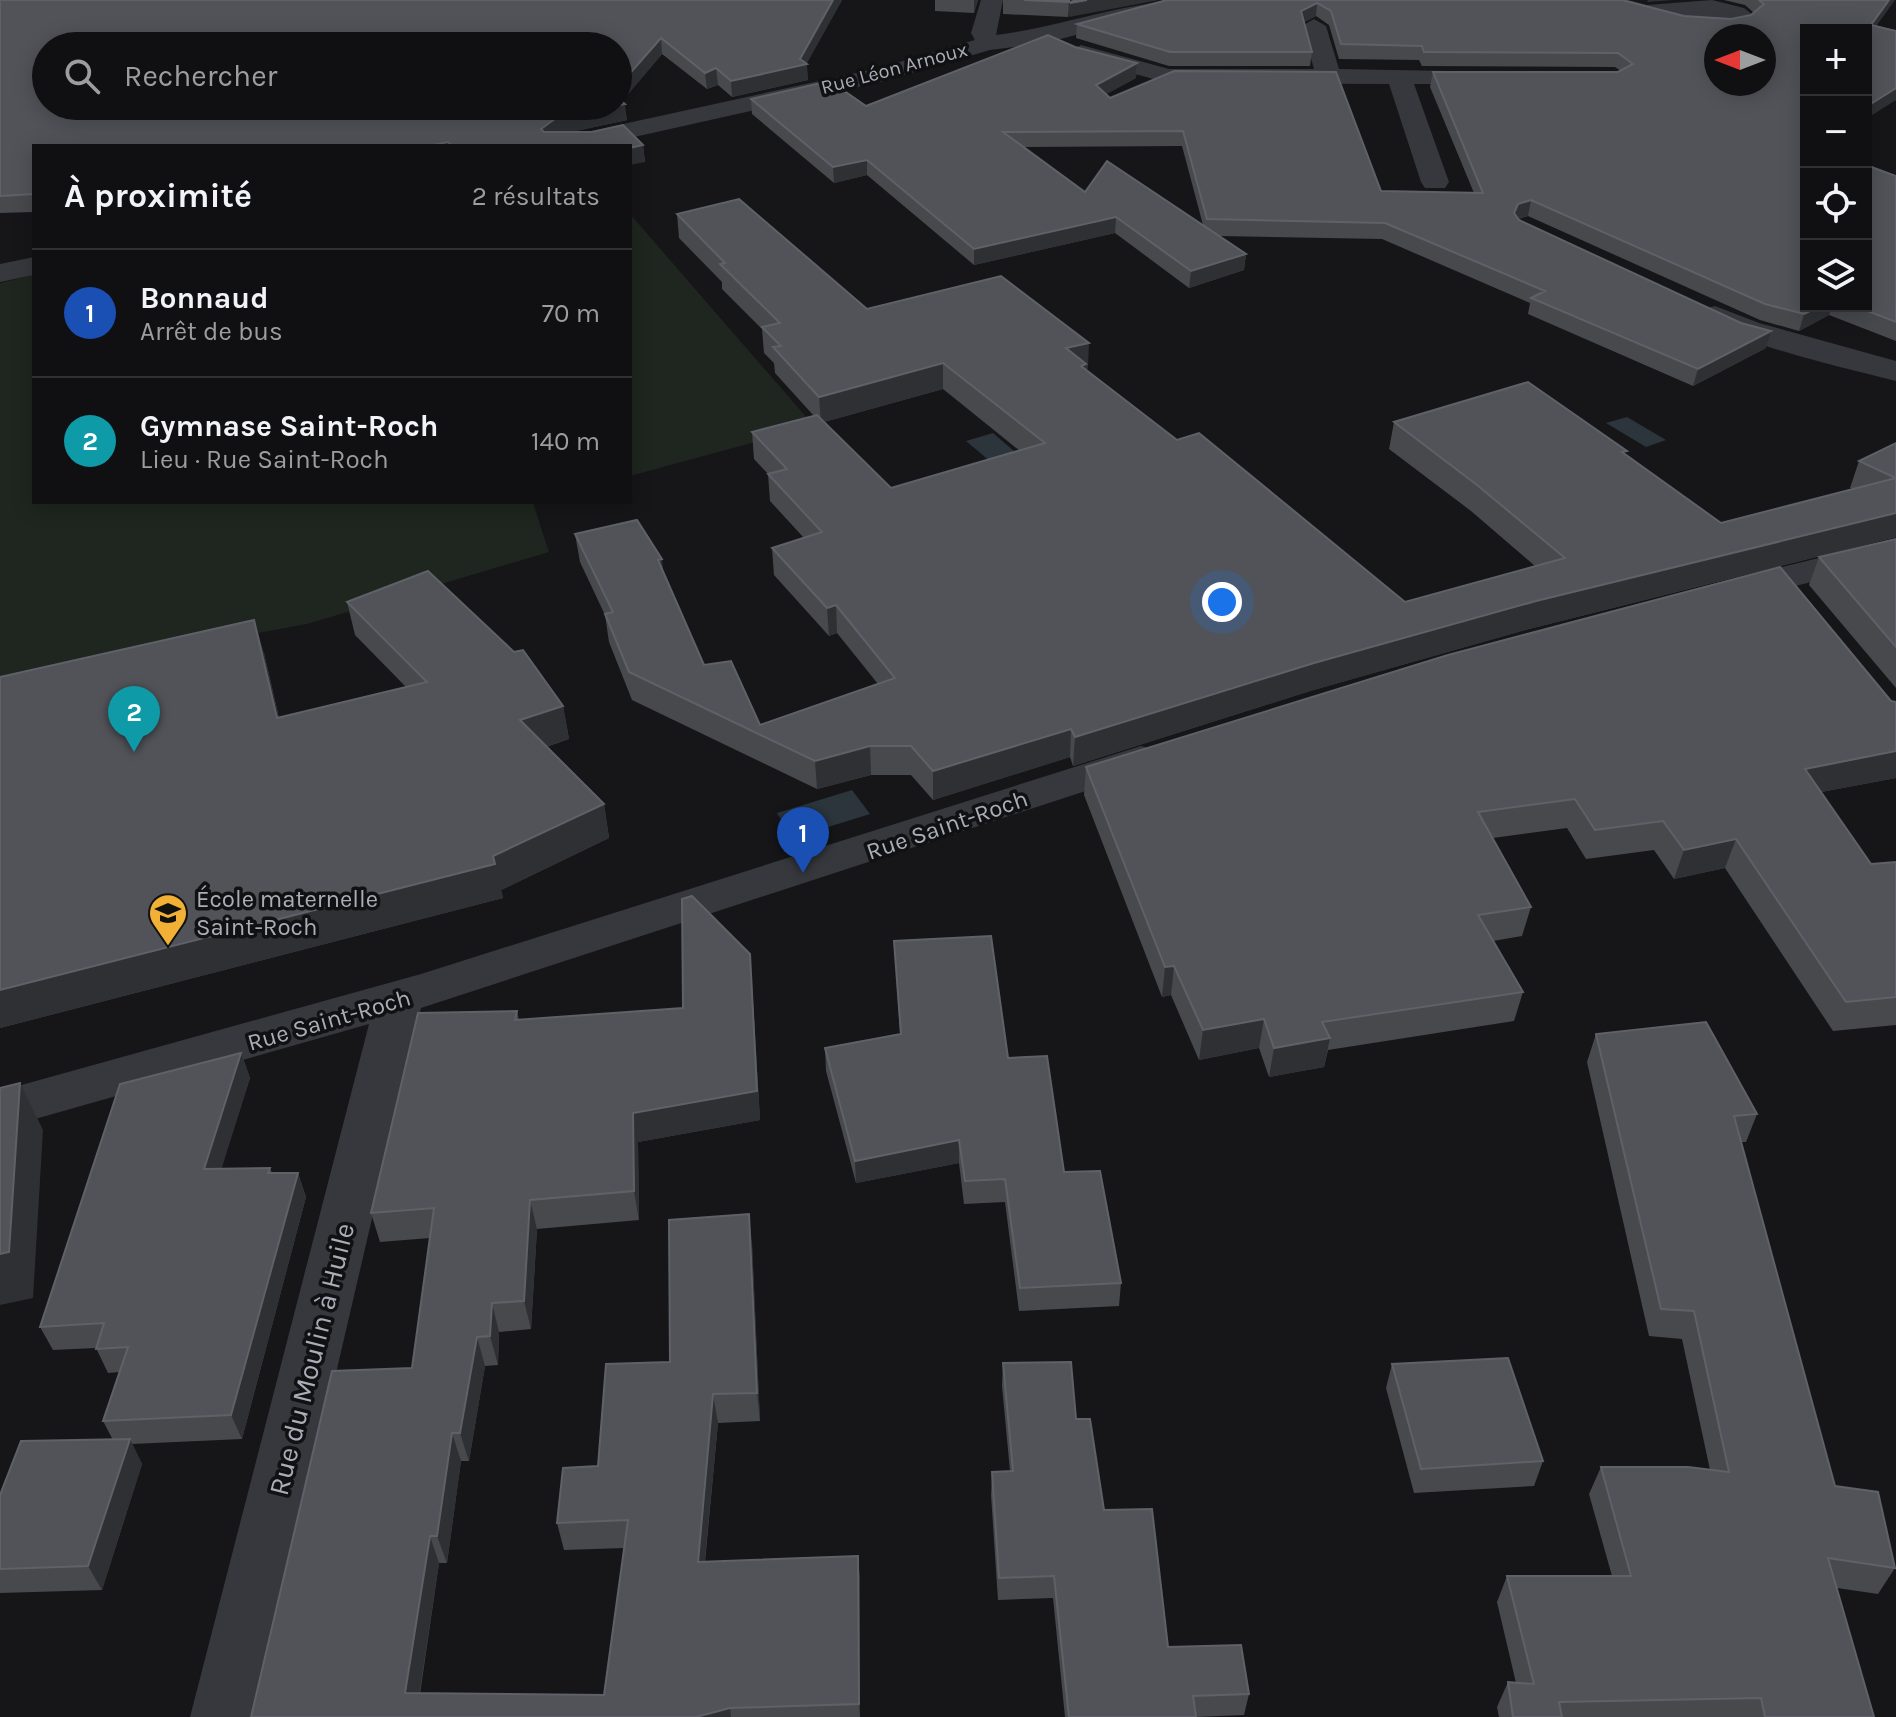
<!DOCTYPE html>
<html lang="fr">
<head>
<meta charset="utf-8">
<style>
	:root { --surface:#101012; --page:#19191b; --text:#f1f3f6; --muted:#9c9d9f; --line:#303032; --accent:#7c3aed }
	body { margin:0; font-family:Karla,sans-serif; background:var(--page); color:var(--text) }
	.controls { position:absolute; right:24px; top:24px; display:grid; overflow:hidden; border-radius:0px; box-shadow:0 4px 20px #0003 }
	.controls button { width:72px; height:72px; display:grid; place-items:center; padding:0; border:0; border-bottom:2px solid var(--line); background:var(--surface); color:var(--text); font:40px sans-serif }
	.compass { position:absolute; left:1704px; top:24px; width:72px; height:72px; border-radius:50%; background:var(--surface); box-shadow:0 4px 20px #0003; rotate:270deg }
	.you { position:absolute; left:1222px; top:602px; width:28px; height:28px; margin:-20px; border:6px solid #fff; border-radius:50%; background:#1a73e8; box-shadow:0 0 0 12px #1a73e833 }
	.badge { display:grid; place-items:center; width:52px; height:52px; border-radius:50%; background:var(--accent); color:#fff; font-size:26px; font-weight:700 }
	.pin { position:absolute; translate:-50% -66px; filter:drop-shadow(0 2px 4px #0008) }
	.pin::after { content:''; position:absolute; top:42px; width:28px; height:24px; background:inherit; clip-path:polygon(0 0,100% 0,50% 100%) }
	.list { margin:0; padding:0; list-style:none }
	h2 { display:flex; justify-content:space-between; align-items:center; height:104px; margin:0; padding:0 32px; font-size:34px }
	h2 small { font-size:26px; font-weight:400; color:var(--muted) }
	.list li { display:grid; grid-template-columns:52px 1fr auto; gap:24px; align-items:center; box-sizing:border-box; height:128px; padding:0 32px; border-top:2px solid var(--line) }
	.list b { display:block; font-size:30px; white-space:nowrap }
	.list p { margin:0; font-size:26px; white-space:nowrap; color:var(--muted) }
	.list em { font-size:26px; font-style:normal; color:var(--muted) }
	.icon { flex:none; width:44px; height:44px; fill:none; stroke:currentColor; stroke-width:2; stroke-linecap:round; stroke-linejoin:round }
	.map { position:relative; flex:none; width:1896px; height:1717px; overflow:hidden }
	.search { position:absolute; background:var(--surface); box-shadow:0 4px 20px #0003; left:32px; top:32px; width:600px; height:88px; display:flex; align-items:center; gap:20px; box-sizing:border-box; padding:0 28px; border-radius:44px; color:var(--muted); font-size:30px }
	.panel { position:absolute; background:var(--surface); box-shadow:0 4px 20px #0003; left:32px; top:144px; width:600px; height:360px; border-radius:0px }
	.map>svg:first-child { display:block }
</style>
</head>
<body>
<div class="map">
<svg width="1896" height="1717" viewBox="0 0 1896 1717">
	<rect width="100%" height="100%" fill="#161618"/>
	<g fill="#1e261f">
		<path d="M630 214 814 426 630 476Z"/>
		<path d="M34 275V502H536L533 503 549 552 307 624 0 680V283Z"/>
	</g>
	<g fill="#2c353c">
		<path d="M1627 417 1666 440 1646 447 1606 423Z"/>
		<path d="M993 433 1022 458 997 467 966 441Z"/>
		<path d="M852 790 870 814 793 838 777 813Z"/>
	</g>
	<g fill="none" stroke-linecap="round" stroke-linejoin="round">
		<g fill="#37383d" fill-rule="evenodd">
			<path d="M981 0H1003L996 35C1063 27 1127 0 1194 0L1191 5 1045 43 990 50 884 81 594 146H546L559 138 879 68 975 40 971 33Z"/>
			<path d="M1593 0H1628L1647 5 1712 0 1744 8 1757 18C1736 49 1628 14 1596 5Z"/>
			<path d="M1314 19 1326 26 1339 69 1502 72 1505 77 1493 84H1414L1449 182 1445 188H1425L1421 182 1389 84 1168 83 1073 57 1069 52 1081 45 1169 69H1314L1302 26Z"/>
			<path d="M34 257V275L0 282V264Z"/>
			<path d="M1715 306 1759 323 1896 361V381C1861 372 1716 339 1700 315L1704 309Z"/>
			<path d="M1896 539V561L1730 602 1717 599 1711 591 1717 583Z"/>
			<path d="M1141 746 1156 750 1162 759 1156 768 421 1008 256 1717H190L369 1024 0 1129V1091L421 974Z"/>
		</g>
	</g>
	<g fill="#47494d" fill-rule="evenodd">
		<path d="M0 0H842L806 64 808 80 732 97 718 85 707 89 662 54 622 101 627 120 571 132 643 145 645 162 630 146H34V212L0 213Z"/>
		<path d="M935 0H978L974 13 935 11Z"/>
		<path d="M1003 0H1073L1069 17V12L1068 17 1003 14Z"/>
		<path d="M1167 0H1622L1684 16 1731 19 1751 15 1754 13 1745 5 1724 0H1895L1806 30V306H1866L1896 176V341L1829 315 1799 331 1760 320 1528 216 1518 219 1766 348 1693 386 1528 314 1530 303 1382 239 1219 236 1246 254 1244 270 1189 288 1115 233 974 265 867 175 834 183 752 114 751 99 866 106 1075 47 1137 63 1136 78 1106 94 1110 98 1381 191 1474 193 1430 87 1433 72H1618L1621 71 1615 67 1422 66 1419 60 1339 59 1329 25 1316 16 1304 22 1312 52 1310 66H1169L1076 38 1077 24ZM1182 146 1203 225 1085 192 1024 147Z"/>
		<path d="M677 214 867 309 1088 368 1086 370 1177 440 1405 602 1535 566 1471 511 1389 449 1394 422 1626 455 1721 523 1853 489 1850 488 1859 461 1896 443V537L1529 629 1310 691 1073 766 1070 757 933 800 911 775H871L817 789 632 700 609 642 605 615 580 562 575 534 664 574 704 665 760 725 878 684 837 633 829 636 774 575 772 548 804 538 770 501 768 474 754 459 752 432 814 416 775 373 774 363 764 353 762 329 722 289V282L679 238ZM943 389 1020 451 891 488 824 422Z"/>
		<path d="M1896 539V688L1809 585 1819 557Z"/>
		<path d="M347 602 563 706 569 739 546 747 604 804 609 838 501 890 503 898 0 1028 264 653 279 718 406 687 355 635Z"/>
		<path d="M1891 701 1896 778 1821 792 1871 864 1896 862V1025L1833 1031 1725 868 1674 879 1654 850 1586 859 1567 828 1493 838 1531 907 1522 936 1493 941 1523 992 1514 1021 1328 1050 1324 1067 1269 1077 1259 1048 1199 1060 1171 995 1162 997 1084 795 1086 767Z"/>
		<path d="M894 941 1008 1058 1121 1283 1119 1306 1019 1311 1005 1202 964 1204 959 1163 856 1183 826 1071 825 1048 900 1034Z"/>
		<path d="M752 983 760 1120 638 1142 639 1220 537 1229 531 1329 499 1332 498 1365 485 1366 469 1461H461L447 1563H439L420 1694 604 1695 624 1548 564 1550 557 1523 752 1243 760 1421 718 1423 705 1562 858 1556 860 1583V1717H251L412 1368 430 1238 380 1242 371 1213 517 1011 519 1020 683 1008Z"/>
		<path d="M1596 1034 1757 1114 1746 1142H1741L1835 1486 1895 1568 1878 1594 1837 1588 1874 1717H1499L1497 1707 1508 1682 1516 1683 1497 1602 1507 1576H1612L1589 1494 1601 1467 1710 1470 1682 1339 1649 1336 1587 1062Z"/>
		<path d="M241 1053 250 1078 221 1168H270L272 1173H298L306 1197 242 1439 132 1444 142 1464 102 1590 0 1593V1495L113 1440 103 1421 120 1372 108 1373 96 1348 53 1350 40 1327Z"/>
		<path d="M1003 1363 1076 1419 1104 1510 1168 1647 1249 1694 1244 1715 1196 1717H1065L1053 1598 998 1600 991 1495 992 1472 1010 1471 1002 1386Z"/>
		<path d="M1392 1364 1543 1461 1534 1486 1414 1493 1386 1388Z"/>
	</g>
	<g fill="#2f3033">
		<path d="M833 0H842L806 65 807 64 808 80 732 97 731 81 800 59Z"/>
		<path d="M974 0H978L974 13Z"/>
		<path d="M1069 0H1073L1072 3 1087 0H1159L1069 17V12L1068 17Z"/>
		<path d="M1648 0H1674L1647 2Z"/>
		<path d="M1889 0H1895L1867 39 1871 25Z"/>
		<path d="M1317 3 1316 16 1299 25 1301 11Z"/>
		<path d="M661 38 662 54 619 105 625 104 627 120 558 135 543 146 541 129 556 118 618 106V87Z"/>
		<path d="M1137 63 1136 78 1096 100V85Z"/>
		<path d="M716 68 718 85 707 89 705 73Z"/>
		<path d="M1896 88V100L1866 119V107Z"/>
		<path d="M448 142 449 146H429Z"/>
		<path d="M643 145 645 162 630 165V148Z"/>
		<path d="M867 160V175L834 183 833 167Z"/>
		<path d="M1531 200 1528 216 1514 219V213L1518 204Z"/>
		<path d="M1116 217 1115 233 974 265V249Z"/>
		<path d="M1246 254 1244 270 1189 288 1191 271Z"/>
		<path d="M1820 306H1832L1829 315 1799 331 1804 314Z"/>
		<path d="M1771 331 1766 348 1693 386 1698 369Z"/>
		<path d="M1089 343 1088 368 1086 369 1085 390 1066 348Z"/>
		<path d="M943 363V389L821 423 819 397Z"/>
		<path d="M1896 513V537L1529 629 1310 691 1073 766 1075 737 1314 663 1536 601Z"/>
		<path d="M662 559 665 587 658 560Z"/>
		<path d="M836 605 837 633 829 636 827 608Z"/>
		<path d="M254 620 264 653 287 752 277 718Z"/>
		<path d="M563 706 569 739 526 753 520 720Z"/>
		<path d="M1071 729 1070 757 933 800V771Z"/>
		<path d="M870 746 871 775 817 789 815 761Z"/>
		<path d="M1896 751V778L1794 797 1805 769Z"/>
		<path d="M604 804 609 838 501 890 503 898 0 1028V990L493 856Z"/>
		<path d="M1736 839 1725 868 1674 879 1684 850Z"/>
		<path d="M750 954 760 1120 638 1142 639 1220 634 1191 633 1113Z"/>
		<path d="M1174 966 1171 995 1162 997 1165 967Z"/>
		<path d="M1264 1019 1259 1048 1199 1060 1203 1030Z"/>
		<path d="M1330 1038 1324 1067 1269 1077 1274 1048Z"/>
		<path d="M241 1053 250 1078 214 1193 204 1169Z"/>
		<path d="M20 1083 43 1130 33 1298 0 1305V1254Z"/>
		<path d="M959 1140V1163L856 1183 855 1161Z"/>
		<path d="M298 1173 306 1197 242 1439 231 1415Z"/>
		<path d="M530 1200 537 1229 531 1329 524 1301Z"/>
		<path d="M749 1214 752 1243 760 1421 757 1393Z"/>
		<path d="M492 1303 499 1332 498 1365 490 1336Z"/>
		<path d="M477 1337 485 1366 469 1461 460 1433Z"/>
		<path d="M713 1394 718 1423 702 1589 698 1562Z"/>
		<path d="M452 1433 461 1461 447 1563 437 1536Z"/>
		<path d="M130 1439 142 1464 102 1590 88 1566Z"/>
		<path d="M430 1536 439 1563 416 1717 405 1693Z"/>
		<path d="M858 1556 860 1583V1717L859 1704Z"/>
		<path d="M730 1708 731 1717H696Z"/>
	</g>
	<g fill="#525359" stroke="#5f6168" stroke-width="2" fill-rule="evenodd">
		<path d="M0 0H833L800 59 807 64 731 81 716 68 705 73 661 38 618 87V46H46V106H614L556 118 541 129 544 132H592L623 125 643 145 630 148V146H453L448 142 429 146H34V194L0 196Z"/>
		<path d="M1024 0H1069V2Z"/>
		<path d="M1075 0H1087L1070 3Z"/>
		<path d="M1167 0H1622L1684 16 1731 19 1751 15 1764 4 1759 0H1889L1871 25 1896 31V88L1866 107V30H1806V306H1820L1804 314 1765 304 1531 200 1518 204 1514 213 1519 220 1741 323 1771 331 1698 369 1531 298 1545 291 1385 223 1207 219 1183 131 1003 132 1085 192 1107 161 1246 254 1191 271 1116 217 974 249 867 160 833 167 751 99 830 81 866 106 1048 35 1075 47 1137 63 1096 85 1110 98 1174 71 1336 72 1381 191 1483 193 1433 72H1618L1633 64 1618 53 1424 52 1422 46 1341 44 1331 11 1317 3 1301 11 1312 52H1170L1077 24ZM1716 36H1764V84H1716Z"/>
		<path d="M618 98 625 104 618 105Z"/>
		<path d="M1866 165 1896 176V322L1855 306H1866Z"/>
		<path d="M739 199 867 309 1001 276 1089 343 1066 348 1086 364 1081 366 1177 440 1199 433 1405 602 1565 558 1477 485 1394 422 1528 382 1627 451 1622 452 1721 523 1896 478 1859 461 1896 443V513L1536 601 1314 663 1075 737 1071 729 933 771 911 746H870L815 761 629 672 605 614 613 612 575 534 637 520 662 559 658 560 704 665 731 661 760 725 895 678 836 605 827 608 772 548 822 532 768 474 787 469 752 432 817 415 891 488 1045 443 943 363 819 397 773 347 781 346 762 327 780 323 720 264 725 263 677 214Z"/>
		<path d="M1896 539V647L1819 557Z"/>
		<path d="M1780 567 1891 701 1896 702V751L1805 769 1871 864 1896 862V997L1846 1002 1736 839 1684 850 1663 821 1595 830 1575 799 1478 812 1531 907 1478 915 1523 992 1322 1022 1330 1038 1274 1048 1264 1019 1203 1030 1174 966 1165 967 1086 767 1448 655Z"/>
		<path d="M428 571 514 652 523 650 563 706 520 720 604 804 493 856 495 864 0 990V677L254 620 277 718 427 682 347 602Z"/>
		<path d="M692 896 750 954 757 1091 633 1113 634 1191 530 1200 524 1301 492 1303 490 1336 477 1337 460 1433H452L437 1536H430L405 1693 604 1695 628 1520 557 1523 563 1468 598 1466 606 1364 670 1362 669 1220 749 1214 757 1393 713 1394 698 1562 858 1556 859 1704 730 1708 696 1717H251L332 1371 412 1368 434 1208 371 1213 418 1013 517 1011 515 1020 683 1008 682 899Z"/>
		<path d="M991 936 1008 1058 1047 1056 1064 1172 1100 1171 1121 1283 1020 1288 1005 1179 965 1181 959 1140 855 1161 825 1048 901 1034 894 941Z"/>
		<path d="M1706 1022 1757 1114 1734 1116 1835 1486 1878 1492 1895 1568 1828 1558 1874 1717H1765L1761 1698 1559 1702 1562 1717H1513L1508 1682 1534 1684 1507 1576H1631L1601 1467H1688L1729 1472 1694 1311 1661 1309 1596 1034Z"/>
		<path d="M241 1053 204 1169 270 1168 268 1173H298L231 1415 103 1421 128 1347 96 1349 104 1323 40 1327 120 1084Z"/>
		<path d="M20 1083 9 1252 0 1254V1088Z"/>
		<path d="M1508 1358 1543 1461 1421 1469 1392 1364Z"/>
		<path d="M1071 1362 1076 1419H1090L1104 1510 1152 1509 1168 1647 1241 1645 1249 1694 1193 1696 1196 1717H1069L1054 1576 999 1578 992 1472 1013 1471 1003 1363Z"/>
		<path d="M130 1439 88 1566 0 1569V1495L21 1441Z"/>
	</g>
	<defs>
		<g id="school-pin" transform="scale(2)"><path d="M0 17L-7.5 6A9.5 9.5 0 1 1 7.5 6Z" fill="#f2b134" stroke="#111113"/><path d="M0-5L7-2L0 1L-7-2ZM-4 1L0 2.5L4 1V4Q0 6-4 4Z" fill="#111"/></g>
	</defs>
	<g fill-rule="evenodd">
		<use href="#school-pin" x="168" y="913"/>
	</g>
	<g text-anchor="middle" stroke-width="7" stroke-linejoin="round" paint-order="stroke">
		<g font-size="20" fill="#a8adb8" stroke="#111113">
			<text transform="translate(894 68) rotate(-15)" y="7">Rue Léon Arnoux</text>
		</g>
		<g font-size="24" fill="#a8adb8" stroke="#111113">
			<text transform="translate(947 825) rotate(-19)" y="8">Rue Saint-Roch</text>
			<text transform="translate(329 1020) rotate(-16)" y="8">Rue Saint-Roch</text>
		</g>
		<g font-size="24" fill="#a8adb8" stroke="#111113" text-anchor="start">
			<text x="196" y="907">École maternelle<tspan x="196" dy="28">Saint-Roch</tspan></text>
		</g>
		<g font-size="28" fill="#a8adb8" stroke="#111113">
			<text transform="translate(311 1359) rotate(-76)" y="10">Rue du Moulin à Huile</text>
		</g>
	</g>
</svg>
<div class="controls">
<button>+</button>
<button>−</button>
<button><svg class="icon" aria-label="locate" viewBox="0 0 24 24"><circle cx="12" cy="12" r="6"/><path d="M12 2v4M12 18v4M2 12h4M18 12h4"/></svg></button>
<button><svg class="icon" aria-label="layers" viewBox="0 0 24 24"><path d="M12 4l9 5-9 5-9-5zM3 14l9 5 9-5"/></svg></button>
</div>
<svg class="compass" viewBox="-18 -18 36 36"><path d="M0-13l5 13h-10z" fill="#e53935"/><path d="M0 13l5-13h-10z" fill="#9c9d9f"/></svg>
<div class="you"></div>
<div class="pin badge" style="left:803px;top:873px;background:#1a4fb4">1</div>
<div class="pin badge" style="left:134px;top:752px;background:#0f9aa8">2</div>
<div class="search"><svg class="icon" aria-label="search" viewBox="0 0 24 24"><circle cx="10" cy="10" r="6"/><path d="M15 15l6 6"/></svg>Rechercher</div>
<section class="panel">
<h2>À proximité<small>2 résultats</small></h2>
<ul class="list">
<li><span class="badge" style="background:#1a4fb4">1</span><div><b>Bonnaud</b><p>Arrêt de bus</p></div><em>70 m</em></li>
<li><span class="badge" style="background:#0f9aa8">2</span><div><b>Gymnase Saint-Roch</b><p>Lieu · Rue Saint-Roch</p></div><em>140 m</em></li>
</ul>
</section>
</div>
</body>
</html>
